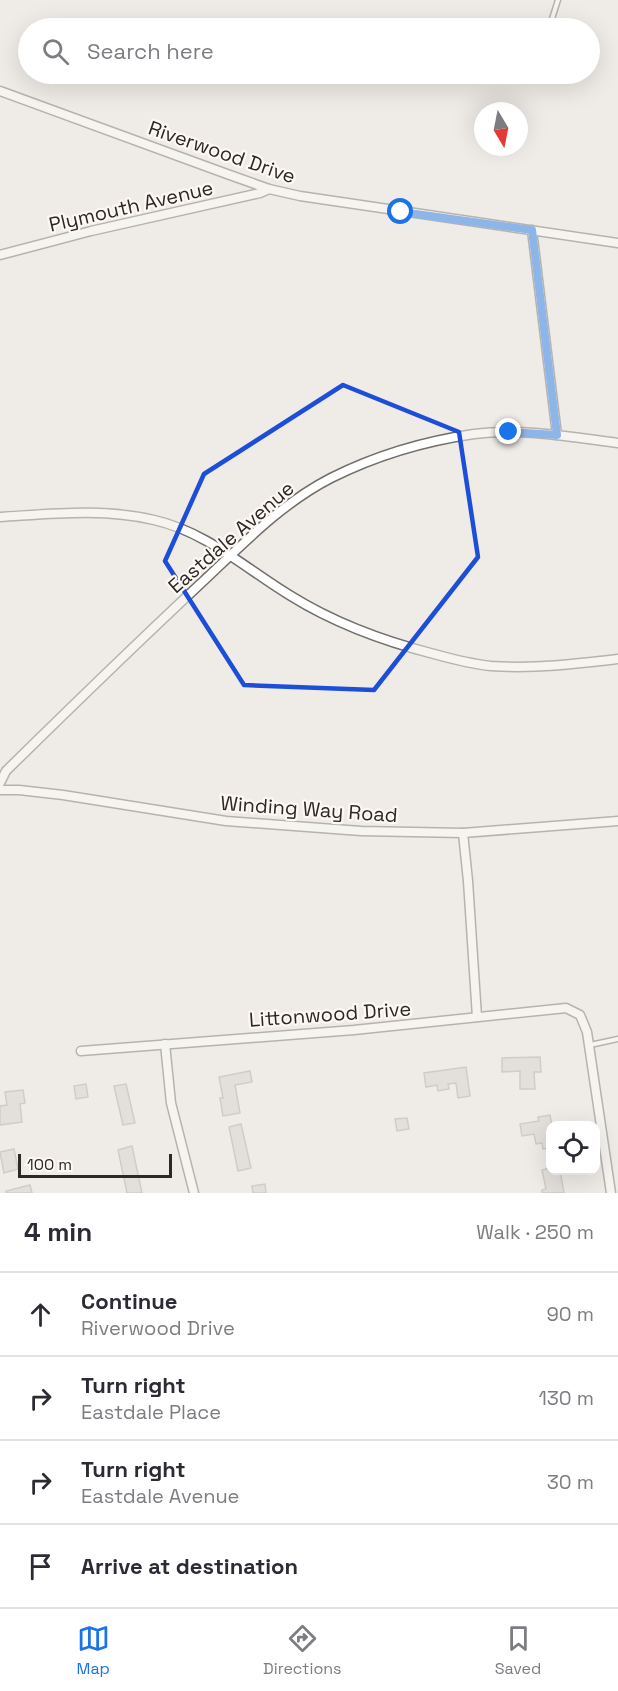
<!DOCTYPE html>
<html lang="en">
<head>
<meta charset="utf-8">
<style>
	:root { --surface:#fff; --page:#f7f7f7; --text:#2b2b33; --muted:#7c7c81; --line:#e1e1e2; --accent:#1a73e8 }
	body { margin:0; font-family:"Space Grotesk",sans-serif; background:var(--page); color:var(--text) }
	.controls { position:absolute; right:18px; bottom:18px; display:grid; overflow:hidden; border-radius:12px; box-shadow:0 6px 24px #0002 }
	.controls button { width:54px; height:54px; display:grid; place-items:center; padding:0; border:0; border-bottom:2px solid var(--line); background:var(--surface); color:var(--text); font:30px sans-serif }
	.compass { position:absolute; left:474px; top:102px; width:54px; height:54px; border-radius:50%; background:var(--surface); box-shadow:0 6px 24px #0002; rotate:170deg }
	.scale { position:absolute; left:18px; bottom:15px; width:154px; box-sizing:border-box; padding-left:6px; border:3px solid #2b2927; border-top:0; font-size:16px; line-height:21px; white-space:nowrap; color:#2b2927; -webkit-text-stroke:4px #fdf8f3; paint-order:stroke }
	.stop { position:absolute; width:18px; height:18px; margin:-14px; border:4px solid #1a73e8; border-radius:50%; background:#fff }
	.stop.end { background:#1a73e8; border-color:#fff; box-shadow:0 2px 6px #0008 }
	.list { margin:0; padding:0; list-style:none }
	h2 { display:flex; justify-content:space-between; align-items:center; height:78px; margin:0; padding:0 24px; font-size:26px }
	h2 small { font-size:20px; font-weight:400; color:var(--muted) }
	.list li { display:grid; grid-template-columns:39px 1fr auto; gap:18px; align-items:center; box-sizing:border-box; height:84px; padding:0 24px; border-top:2px solid var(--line) }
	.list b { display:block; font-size:22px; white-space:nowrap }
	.list p { margin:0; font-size:20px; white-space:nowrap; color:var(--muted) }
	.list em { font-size:20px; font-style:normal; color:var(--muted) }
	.icon { flex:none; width:33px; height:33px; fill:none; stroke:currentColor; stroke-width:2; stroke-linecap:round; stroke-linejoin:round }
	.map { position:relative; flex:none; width:618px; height:1193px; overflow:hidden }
	.search { position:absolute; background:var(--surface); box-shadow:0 6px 24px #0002; left:18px; right:18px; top:18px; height:66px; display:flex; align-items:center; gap:15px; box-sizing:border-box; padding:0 21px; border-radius:33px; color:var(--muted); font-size:22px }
	.sheet { height:414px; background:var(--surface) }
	nav { display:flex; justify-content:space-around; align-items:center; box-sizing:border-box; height:84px; border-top:2px solid var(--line); background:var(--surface); font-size:16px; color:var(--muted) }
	nav a { display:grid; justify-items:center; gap:3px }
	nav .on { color:var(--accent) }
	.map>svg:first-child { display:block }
</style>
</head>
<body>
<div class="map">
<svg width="618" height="1193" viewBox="0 0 618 1193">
	<rect width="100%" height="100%" fill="#efebe6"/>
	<g fill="#d5d1cc" stroke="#aca8a3" stroke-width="1.5">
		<path d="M540 1057 541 1072H534L535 1089H520V1071L502 1072V1058Z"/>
		<path d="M466 1067 470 1096 458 1098 456 1083 448 1084 449 1089 438 1091 437 1085 426 1087 424 1073Z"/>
		<path d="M250 1071 252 1082 235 1085 240 1113 223 1116 220 1098H223L219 1077Z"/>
		<path d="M86 1084 88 1097 76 1099 74 1086Z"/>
		<path d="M126 1084 135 1123 123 1125 114 1086Z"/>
		<path d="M23 1090 25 1103 20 1104 22 1122 0 1125V1106L7 1105 5 1092Z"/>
		<path d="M550 1115 552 1126 550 1148 543 1149 542 1143 536 1144 534 1134 522 1136 520 1124 539 1121 538 1117Z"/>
		<path d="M407 1118 409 1129 397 1131 395 1119Z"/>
		<path d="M241 1124 251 1168 238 1171 229 1127Z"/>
		<path d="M132 1146 142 1193H127L118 1150Z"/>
		<path d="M14 1149 18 1169 4 1173 0 1152Z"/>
		<path d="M550 1168V1170H560L564 1193H542V1190L546 1189 542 1170Z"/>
		<path d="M265 1184 266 1193H253L252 1186Z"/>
		<path d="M30 1185 32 1193H6V1191Z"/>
	</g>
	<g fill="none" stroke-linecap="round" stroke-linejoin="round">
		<g stroke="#726f6a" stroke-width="7">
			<g id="service">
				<path d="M550 25 558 0"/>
				<path d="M590 1045 618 1039"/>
			</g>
		</g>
		<g stroke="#726f6a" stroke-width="11">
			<g id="minor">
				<path d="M0 91 227 174 269 189 300 196 618 243"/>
				<path d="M532 230 557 435"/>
				<path d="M0 255 91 231 260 193 269 189"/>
				<path d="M0 517C51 514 103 508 154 520 207 532 246 569 291 596 336 624 383 641 434 654 452 659 472 664 491 666 534 669 576 664 618 659"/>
				<path d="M0 783 6 771C69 709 133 647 198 586 240 547 280 504 331 478 375 456 425 441 474 434 522 428 571 437 618 443"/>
				<path d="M0 790H19L63 795 226 821 361 831 463 833 618 821"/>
				<path d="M463 833 468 881 477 1017"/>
				<path d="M165 1044 171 1103 194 1193"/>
				<path d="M81 1051 354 1030 566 1008 580 1015 587 1032 611 1193"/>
			</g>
		</g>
		<use href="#service" stroke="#fff" stroke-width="4"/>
		<use href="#minor" stroke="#fff" stroke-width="8"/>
	</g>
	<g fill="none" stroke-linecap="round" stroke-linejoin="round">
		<path stroke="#1a73e8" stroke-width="8" d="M401 212 532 230 557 435 509 432"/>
	</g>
	<path d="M0 0H618V1193H0ZM343 385 459 432 478 557 374 690 244 685 165 561 204 474Z" fill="#efebe6" fill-opacity=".55" fill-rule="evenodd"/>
	<path fill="none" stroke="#1d4ed8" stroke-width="4.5" stroke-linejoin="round" d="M343 385 459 432 478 557 374 690 244 685 165 561 204 474Z"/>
	<g text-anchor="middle" stroke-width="4.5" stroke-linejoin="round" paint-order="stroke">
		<g font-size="20" fill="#2b2927" stroke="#fdf8f3">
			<text transform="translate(222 152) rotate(19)" y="7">Riverwood Drive</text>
			<text transform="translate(131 206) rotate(-13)" y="7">Plymouth Avenue</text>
			<text transform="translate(231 537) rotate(-41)" y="7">Eastdale Avenue</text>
			<text transform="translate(309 809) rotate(4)" y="7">Winding Way Road</text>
			<text transform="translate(330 1014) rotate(-4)" y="7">Littonwood Drive</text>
		</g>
	</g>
</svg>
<div class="controls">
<button><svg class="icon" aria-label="locate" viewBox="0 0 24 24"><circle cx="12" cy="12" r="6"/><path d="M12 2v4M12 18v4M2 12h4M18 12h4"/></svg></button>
</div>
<svg class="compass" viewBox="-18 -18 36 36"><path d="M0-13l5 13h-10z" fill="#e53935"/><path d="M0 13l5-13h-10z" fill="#7c7c81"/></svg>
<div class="scale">100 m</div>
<div class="stop" style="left:401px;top:212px"></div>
<div class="stop end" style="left:509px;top:432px"></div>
<div class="search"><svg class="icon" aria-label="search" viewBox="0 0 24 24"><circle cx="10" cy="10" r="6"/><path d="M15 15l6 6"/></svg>Search here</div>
</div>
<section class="sheet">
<h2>4 min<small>Walk · 250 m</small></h2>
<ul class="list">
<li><svg class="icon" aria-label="ahead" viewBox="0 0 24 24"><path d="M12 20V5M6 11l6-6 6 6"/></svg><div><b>Continue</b><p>Riverwood Drive</p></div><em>90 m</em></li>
<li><svg class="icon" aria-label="right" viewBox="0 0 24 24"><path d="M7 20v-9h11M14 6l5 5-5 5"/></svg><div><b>Turn right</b><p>Eastdale Place</p></div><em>130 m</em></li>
<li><svg class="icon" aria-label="right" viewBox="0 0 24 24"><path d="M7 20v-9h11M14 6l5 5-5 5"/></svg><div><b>Turn right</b><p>Eastdale Avenue</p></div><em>30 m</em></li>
<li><svg class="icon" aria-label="arrive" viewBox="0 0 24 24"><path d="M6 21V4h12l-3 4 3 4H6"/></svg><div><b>Arrive at destination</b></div></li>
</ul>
</section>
<nav>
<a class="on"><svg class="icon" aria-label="map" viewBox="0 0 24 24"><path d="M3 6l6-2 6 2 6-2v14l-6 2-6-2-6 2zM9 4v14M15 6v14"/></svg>Map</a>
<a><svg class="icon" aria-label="directions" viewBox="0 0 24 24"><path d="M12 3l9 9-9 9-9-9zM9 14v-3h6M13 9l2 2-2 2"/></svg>Directions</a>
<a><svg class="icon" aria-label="saved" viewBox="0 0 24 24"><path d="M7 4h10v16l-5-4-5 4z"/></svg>Saved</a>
</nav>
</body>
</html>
